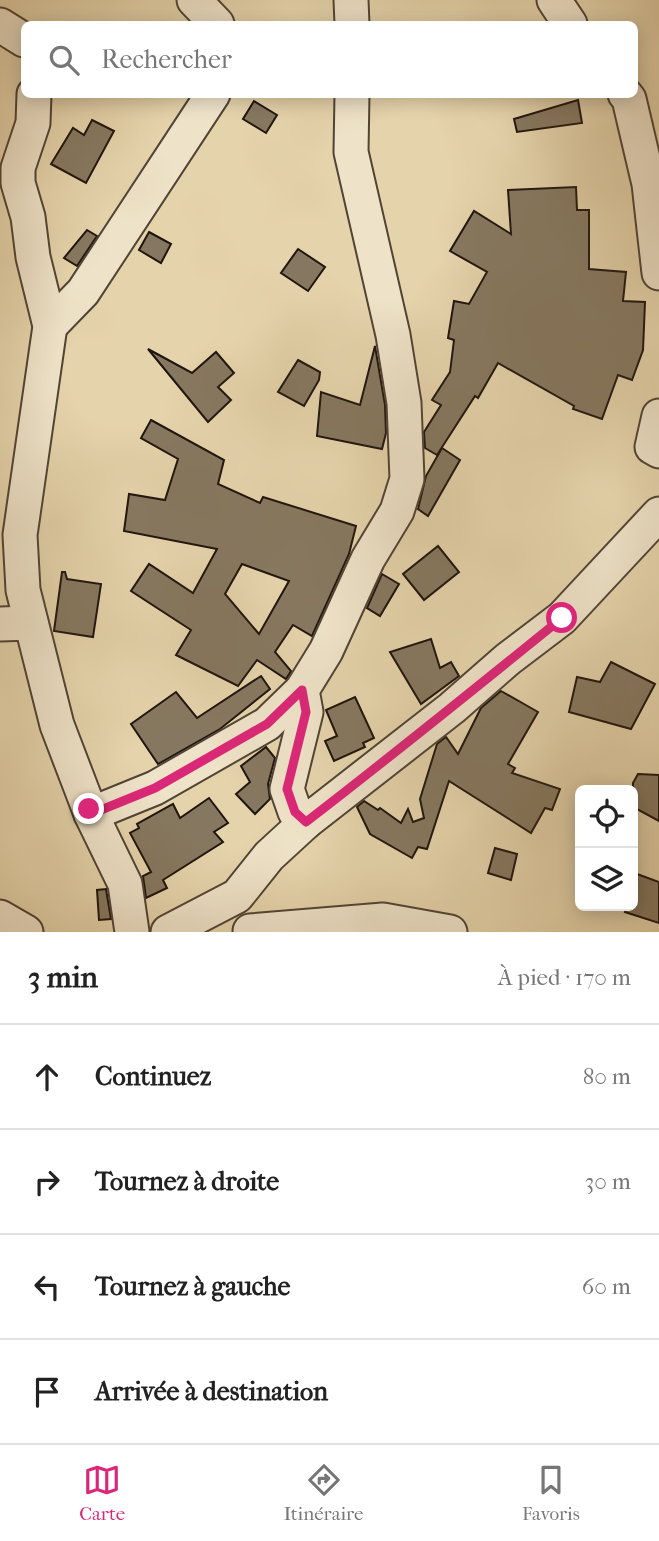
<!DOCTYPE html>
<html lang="fr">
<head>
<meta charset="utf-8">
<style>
	:root { --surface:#fff; --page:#f6f6f6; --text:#222; --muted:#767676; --line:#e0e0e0; --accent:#db2777 }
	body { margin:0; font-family:"IM FELL French Canon",serif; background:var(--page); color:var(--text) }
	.controls { position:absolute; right:21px; bottom:21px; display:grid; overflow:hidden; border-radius:10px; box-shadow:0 4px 18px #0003 }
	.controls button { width:63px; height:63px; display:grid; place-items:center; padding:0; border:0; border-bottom:2px solid var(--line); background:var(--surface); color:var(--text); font:35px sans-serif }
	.stop { position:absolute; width:21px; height:21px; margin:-16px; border:5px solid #db2777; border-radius:50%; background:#fff }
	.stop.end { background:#db2777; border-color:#fff; box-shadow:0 2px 7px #0008 }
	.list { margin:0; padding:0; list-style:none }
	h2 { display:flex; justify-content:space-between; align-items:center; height:91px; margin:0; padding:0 28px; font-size:30px }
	h2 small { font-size:23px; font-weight:400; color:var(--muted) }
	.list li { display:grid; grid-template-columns:46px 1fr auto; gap:21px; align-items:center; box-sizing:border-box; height:105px; padding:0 28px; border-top:2px solid var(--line) }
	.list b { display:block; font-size:26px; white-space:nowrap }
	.list em { font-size:23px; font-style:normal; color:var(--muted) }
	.icon { flex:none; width:38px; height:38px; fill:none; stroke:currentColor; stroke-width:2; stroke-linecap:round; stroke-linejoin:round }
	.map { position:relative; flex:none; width:659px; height:932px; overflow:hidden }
	.search { position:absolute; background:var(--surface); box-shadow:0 4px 18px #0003; left:21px; right:21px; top:21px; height:77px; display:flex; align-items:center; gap:18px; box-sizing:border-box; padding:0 24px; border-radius:10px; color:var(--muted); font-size:26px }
	.sheet { height:511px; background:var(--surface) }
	nav { display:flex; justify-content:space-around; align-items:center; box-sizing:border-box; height:98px; border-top:2px solid var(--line); background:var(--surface); font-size:19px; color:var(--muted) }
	nav a { display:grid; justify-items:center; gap:4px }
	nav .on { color:var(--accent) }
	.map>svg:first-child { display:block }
</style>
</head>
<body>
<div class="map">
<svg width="659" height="932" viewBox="0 0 659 932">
	<rect width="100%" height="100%" fill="#e5d3ab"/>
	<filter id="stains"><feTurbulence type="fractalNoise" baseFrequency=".00286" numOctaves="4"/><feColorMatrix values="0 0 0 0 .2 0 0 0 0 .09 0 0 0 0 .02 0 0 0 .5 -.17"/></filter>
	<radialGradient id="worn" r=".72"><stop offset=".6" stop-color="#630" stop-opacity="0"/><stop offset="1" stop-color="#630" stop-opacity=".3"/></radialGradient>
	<g fill="#867860" stroke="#20150e" stroke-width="2" fill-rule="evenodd">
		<path d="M578 100 582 123 517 132 514 119Z"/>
		<path d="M254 101 277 115 266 133 243 119Z"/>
		<path d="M92 120 114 131 86 183 51 164 73 128 84 135Z"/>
		<path d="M576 187 577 210H589V269L626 272 623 301 645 302 643 350 632 380 618 375 602 419 573 409 574 406 498 363 478 398 475 396 437 455 425 448 424 432 441 405 432 400 450 372 454 340 448 338 454 301 469 304 487 272 450 251 474 211 511 234 508 190Z"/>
		<path d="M87 230 97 236 77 266 64 258Z"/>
		<path d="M149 232 171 244 161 263 139 250Z"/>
		<path d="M298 249 325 267 308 291 281 273Z"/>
		<path d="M375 346 385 405 386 433 382 449 317 436 321 392 360 405Z"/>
		<path d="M148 349 192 373 216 352 234 373 218 387 231 400 208 422Z"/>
		<path d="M298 360 320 372 319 380 304 406 278 392Z"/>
		<path d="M151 420 224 460 218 484 260 503 263 497 356 526 349 554 312 636 293 625 275 652 291 671 286 679 257 660 238 686 176 655 191 630 131 591 149 564 193 593 217 549 124 531 129 494 165 500 178 459 141 438ZM242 564 289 581 259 634 225 594Z"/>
		<path d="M442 448 460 460 428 516 418 509 426 476Z"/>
		<path d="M438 546 459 572 424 600 403 574Z"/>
		<path d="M62 572H65L67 579 101 584 93 637 54 631Z"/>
		<path d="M382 574 399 584 380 616 367 608Z"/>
		<path d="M431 639 440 668 451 662 459 676 421 704 390 652Z"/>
		<path d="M611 662 655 684 631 729 569 712 577 677 600 682Z"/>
		<path d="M261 676 270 689 220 729 158 764 131 724 176 692 197 718Z"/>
		<path d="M501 691 538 712 508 764 515 768 512 773 560 789 552 810 545 808 531 833 449 781 427 849 418 847 412 858 370 834 357 807 364 801 378 810 380 808 401 823 408 809 413 822 424 818 420 799 437 744 446 737 458 754 481 708Z"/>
		<path d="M355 697 374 738 363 743 365 747 334 761 325 741 337 736 326 710Z"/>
		<path d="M266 747 275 758 268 784 270 799 255 814 236 794 250 782 241 766Z"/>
		<path d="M638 774 659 775V821L633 807V783Z"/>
		<path d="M209 798 228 823 214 832 223 842 163 880 167 888 146 898 143 876 151 872 130 833 139 828 137 824 173 804 180 818Z"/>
		<path d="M495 848 517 854 511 880 488 873Z"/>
		<path d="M637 874 659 882V923L625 912 627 906H633V889Z"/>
		<path d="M106 889 111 919 99 920 97 890Z"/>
	</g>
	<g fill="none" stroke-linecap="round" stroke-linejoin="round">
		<g stroke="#514435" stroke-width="37">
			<g id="minor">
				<path d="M194 0 217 24"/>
				<path d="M351 0 352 24"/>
				<path d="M554 0 570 24"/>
				<path d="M0 25 24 40"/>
				<path d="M34 94 33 123 18 168V183L28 217 33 257 50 326 20 535 23 590 57 725 91 814 125 884 132 932"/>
				<path d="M625 94 629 99 649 184 659 273"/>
				<path d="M50 326 83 292 213 94"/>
				<path d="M659 416 652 447 659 451"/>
				<path d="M0 624 31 623"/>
				<path d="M91 814 155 788 267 724 302 690"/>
				<path d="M306 822 295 812 287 789 306 712 302 690 326 651 368 559 397 511 407 479 404 403 393 335 351 152 352 94"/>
				<path d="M0 917 26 932"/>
				<path d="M250 931 383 920 450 932"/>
				<path d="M168 932 237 896 269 856 306 822 452 708 508 659 562 618 659 514"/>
			</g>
		</g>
		<use href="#minor" stroke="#eee2c8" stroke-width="33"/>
	</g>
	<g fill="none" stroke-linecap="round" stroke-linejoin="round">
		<path stroke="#db2777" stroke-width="9" d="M89 809 91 814 155 788 267 724 302 690 306 712 287 789 295 812 306 822C393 755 477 687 562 618"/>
	</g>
	<rect width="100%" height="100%" filter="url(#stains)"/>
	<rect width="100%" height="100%" fill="url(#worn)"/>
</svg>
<div class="controls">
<button><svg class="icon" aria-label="locate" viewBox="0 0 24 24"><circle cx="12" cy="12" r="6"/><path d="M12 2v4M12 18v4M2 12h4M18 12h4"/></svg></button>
<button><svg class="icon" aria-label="layers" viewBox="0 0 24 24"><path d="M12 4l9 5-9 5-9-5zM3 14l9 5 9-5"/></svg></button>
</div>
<div class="stop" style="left:562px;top:618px"></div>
<div class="stop end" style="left:89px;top:809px"></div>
<div class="search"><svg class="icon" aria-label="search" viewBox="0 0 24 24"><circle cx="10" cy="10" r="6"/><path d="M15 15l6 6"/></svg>Rechercher</div>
</div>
<section class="sheet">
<h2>3 min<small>À pied · 170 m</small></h2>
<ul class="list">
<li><svg class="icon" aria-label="ahead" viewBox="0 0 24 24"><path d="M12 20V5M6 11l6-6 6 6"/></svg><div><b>Continuez</b></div><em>80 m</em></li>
<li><svg class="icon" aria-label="right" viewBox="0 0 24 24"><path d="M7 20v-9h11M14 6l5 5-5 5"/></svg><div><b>Tournez à droite</b></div><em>30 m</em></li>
<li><svg class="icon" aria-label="left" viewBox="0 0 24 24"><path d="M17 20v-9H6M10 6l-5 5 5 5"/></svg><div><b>Tournez à gauche</b></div><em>60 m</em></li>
<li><svg class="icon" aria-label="arrive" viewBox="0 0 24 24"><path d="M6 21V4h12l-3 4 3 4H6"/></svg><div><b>Arrivée à destination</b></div></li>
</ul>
</section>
<nav>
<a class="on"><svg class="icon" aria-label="map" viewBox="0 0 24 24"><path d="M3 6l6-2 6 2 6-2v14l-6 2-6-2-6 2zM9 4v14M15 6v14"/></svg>Carte</a>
<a><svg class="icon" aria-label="directions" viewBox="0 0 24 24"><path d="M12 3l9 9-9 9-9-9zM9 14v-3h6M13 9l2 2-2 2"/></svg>Itinéraire</a>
<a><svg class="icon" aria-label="saved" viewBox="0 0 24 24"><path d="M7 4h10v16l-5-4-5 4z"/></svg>Favoris</a>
</nav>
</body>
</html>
